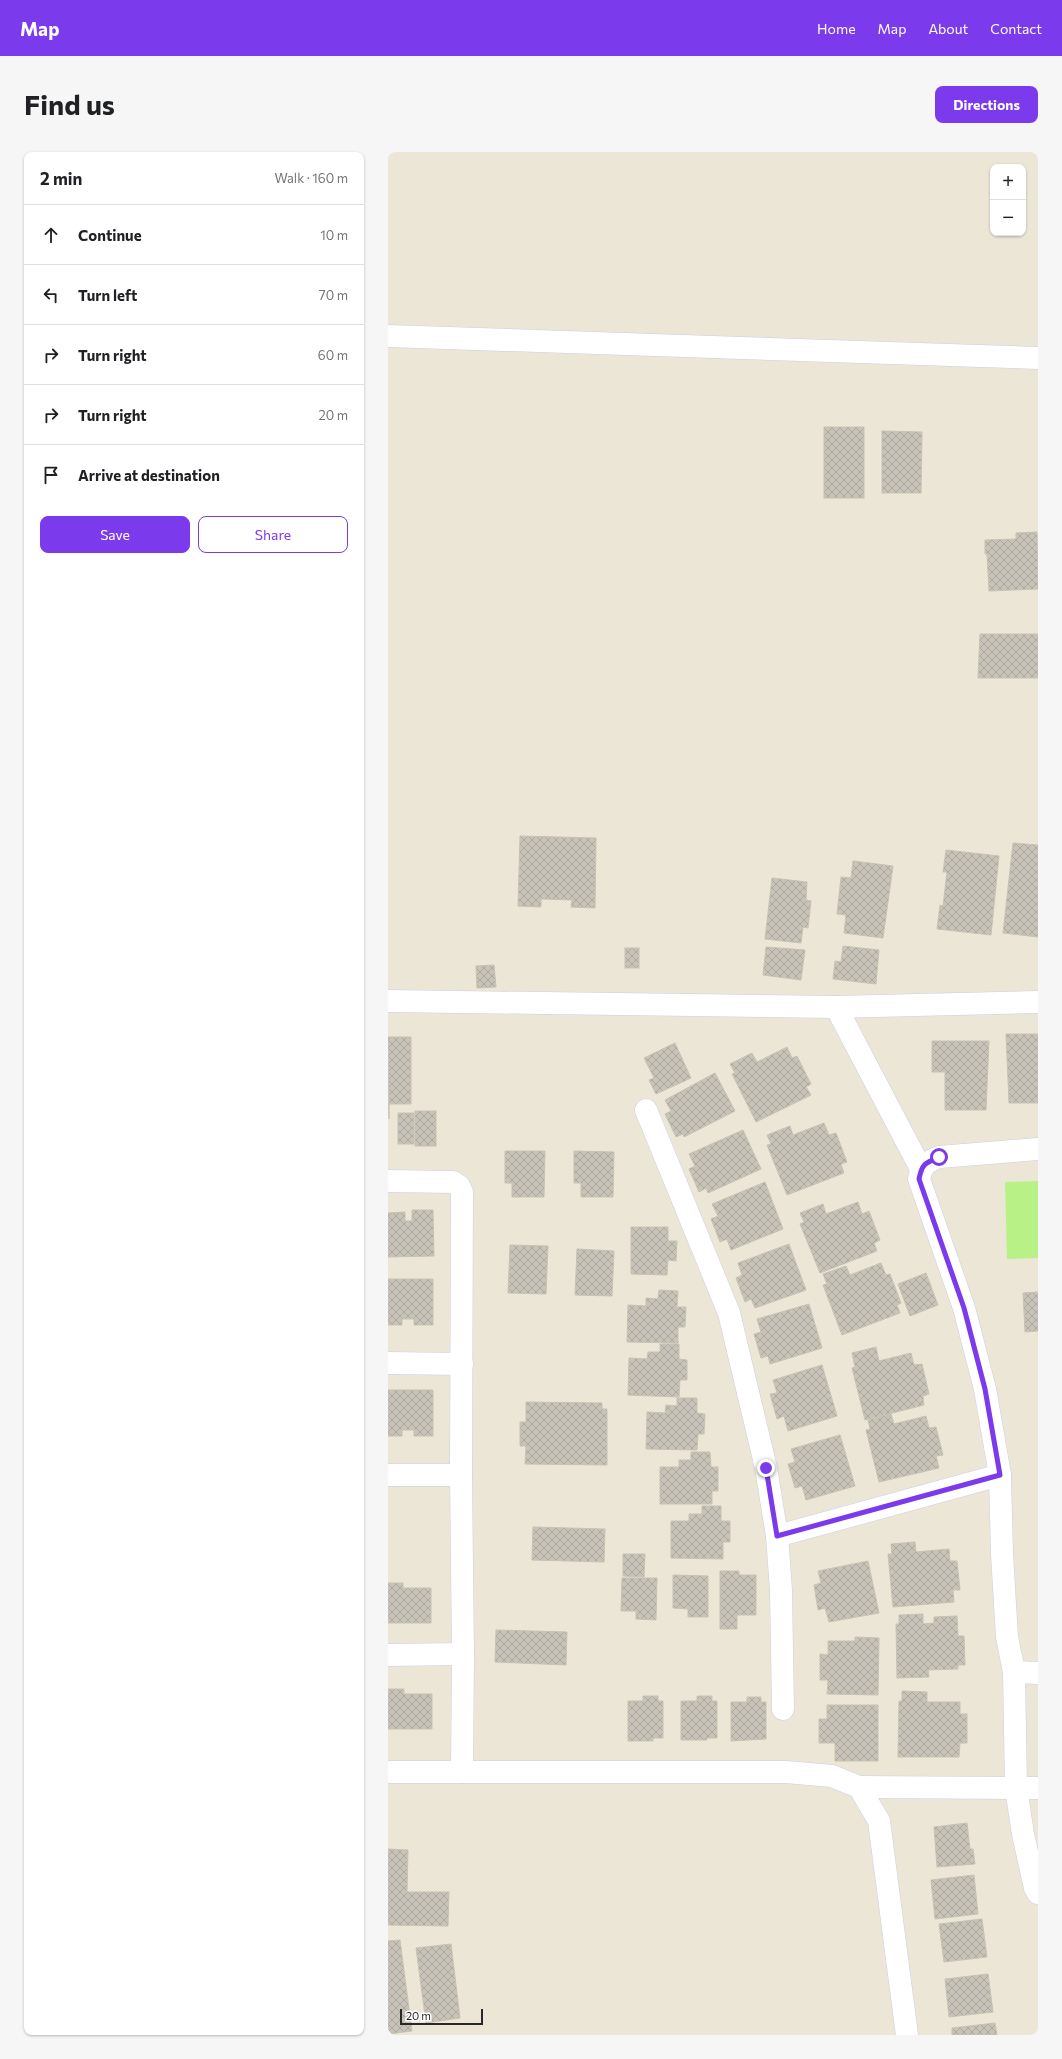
<!DOCTYPE html>
<html lang="en">
<head>
<meta charset="utf-8">
<style>
	:root { --surface:#fff; --page:#f6f6f6; --text:#202124; --muted:#757577; --line:#e0e0e0; --accent:#7c3aed }
	body { margin:0; font-family:Commissioner,sans-serif; background:var(--page); color:var(--text) }
	.controls { position:absolute; right:12px; top:12px; display:grid; overflow:hidden; border-radius:8px; box-shadow:0 1px 3px #0004 }
	.controls button { width:36px; height:36px; display:grid; place-items:center; padding:0; border:0; border-bottom:1px solid var(--line); background:var(--surface); color:var(--text); font:20px sans-serif }
	.scale { position:absolute; left:12px; bottom:10px; width:83px; box-sizing:border-box; padding-left:4px; border:2px solid #282828; border-top:0; font-size:11px; line-height:14px; white-space:nowrap; color:#282828; -webkit-text-stroke:3px #fff; paint-order:stroke }
	.stop { position:absolute; width:12px; height:12px; margin:-9px; border:3px solid #7c3aed; border-radius:50%; background:#fff }
	.stop.end { background:#7c3aed; border-color:#fff; box-shadow:0 1px 4px #0008 }
	.list { margin:0; padding:0; list-style:none }
	h2 { display:flex; justify-content:space-between; align-items:center; height:52px; margin:0; padding:0 16px; font-size:17px }
	h2 small { font-size:13px; font-weight:400; color:var(--muted) }
	.list li { display:grid; grid-template-columns:26px 1fr auto; gap:12px; align-items:center; box-sizing:border-box; height:60px; padding:0 16px; border-top:1px solid var(--line) }
	.list b { display:block; font-size:15px; white-space:nowrap }
	.list em { font-size:13px; font-style:normal; color:var(--muted) }
	.actions { display:flex; gap:8px; padding:12px 16px }
	.actions a { flex:1; padding:9px 0; border:1px solid var(--accent); border-radius:8px; text-align:center; font-size:14px; color:var(--accent) }
	.actions .main { background:var(--accent); color:#fff }
	.icon { flex:none; width:22px; height:22px; fill:none; stroke:currentColor; stroke-width:2; stroke-linecap:round; stroke-linejoin:round }
	.map { position:relative; flex:none; width:650px; height:1883px; overflow:hidden; border-radius:8px }
	header { display:flex; align-items:center; gap:24px; box-sizing:border-box; height:56px; padding:0 20px; background:var(--accent); color:#fff }
	header strong { font-size:19px }
	nav { display:flex; gap:22px; margin-inline-start:auto; font-size:14px }
	.intro { display:flex; align-items:center; justify-content:space-between; box-sizing:border-box; height:96px; padding:0 24px }
	h1 { margin:0; font-size:28px }
	.button { padding:10px 18px; border-radius:8px; background:var(--accent); color:#fff; font-size:14px; font-weight:700 }
	main { display:flex; gap:24px; padding:0 24px }
	aside { flex:1; background:var(--surface); border-radius:8px; box-shadow:0 1px 3px #0004 }
	.map>svg:first-child { display:block }
</style>
</head>
<body>
<header>
<strong>Map</strong>
<nav><a>Home</a><a>Map</a><a>About</a><a>Contact</a></nav>
</header>
<div class="intro"><h1>Find us</h1><a class="button">Directions</a></div>
<main>
<aside>
<h2>2 min<small>Walk · 160 m</small></h2>
<ul class="list">
<li><svg class="icon" aria-label="ahead" viewBox="0 0 24 24"><path d="M12 20V5M6 11l6-6 6 6"/></svg><div><b>Continue</b></div><em>10 m</em></li>
<li><svg class="icon" aria-label="left" viewBox="0 0 24 24"><path d="M17 20v-9H6M10 6l-5 5 5 5"/></svg><div><b>Turn left</b></div><em>70 m</em></li>
<li><svg class="icon" aria-label="right" viewBox="0 0 24 24"><path d="M7 20v-9h11M14 6l5 5-5 5"/></svg><div><b>Turn right</b></div><em>60 m</em></li>
<li><svg class="icon" aria-label="right" viewBox="0 0 24 24"><path d="M7 20v-9h11M14 6l5 5-5 5"/></svg><div><b>Turn right</b></div><em>20 m</em></li>
<li><svg class="icon" aria-label="arrive" viewBox="0 0 24 24"><path d="M6 21V4h12l-3 4 3 4H6"/></svg><div><b>Arrive at destination</b></div></li>
</ul>
<div class="actions"><a class="main">Save</a><a>Share</a></div>
</aside>
<div class="map">
<svg width="650" height="1883" viewBox="0 0 650 1883">
	<defs>
		<pattern id="building-cross-hatch" width="8" height="8" patternUnits="userSpaceOnUse"><rect width="8" height="8" fill="#c7c3b8"/><path d="M0 0l8 8M0 8l8-8" fill="none" stroke="#aba89e"/></pattern>
	</defs>
	<rect width="100%" height="100%" fill="#ece6d7"/>
	<path fill="#b8f287" d="M650 1029V1106L619 1107 617 1030Z"/>
	<g fill="url(#building-cross-hatch)" stroke="#c7c2b1">
		<rect x="436" y="275" width="40" height="71"/>
		<path d="M494 279 534 280 533 341H494Z"/>
		<path d="M649 380 650 437 601 439 599 402H597V388L628 387V381Z"/>
		<path d="M592 482H650V526H590Z"/>
		<path d="M132 684 208 686 207 756 183 755 184 748 153 747V755L130 754Z"/>
		<path d="M625 691 650 693V785L615 781Z"/>
		<path d="M558 698 611 704 603 783 549 777 552 753 555 754 559 720H555Z"/>
		<path d="M465 709 505 714 495 786 456 781 458 763 449 762 453 725 463 726Z"/>
		<path d="M384 726 419 730 418 748 423 749 420 776 415 775 413 791 377 787Z"/>
		<path d="M455 794 491 798 488 832 445 827 447 809 453 810Z"/>
		<path d="M378 795 417 798 413 828 375 823Z"/>
		<rect x="237" y="796" width="14" height="20"/>
		<path d="M106 813 108 835 89 836 88 814Z"/>
		<path d="M618 882H650V951H621Z"/>
		<path d="M0 885H23V952H1V967Z"/>
		<path d="M544 889H601L598 958H557V920H544Z"/>
		<path d="M287 891 303 926 268 942 261 928 266 926 256 906Z"/>
		<path d="M399 895 404 906 409 904 423 932 418 935 423 943 368 970 344 922 347 921 342 912 364 901 369 910Z"/>
		<path d="M327 921 347 959 296 985 295 982 288 985 277 962 283 959 277 948Z"/>
		<rect x="27" y="959" width="21" height="35"/>
		<rect x="10" y="961" width="16" height="31"/>
		<path d="M436 971 441 983 448 981 459 1010 453 1012 456 1021 399 1043 379 993 383 992 379 983 402 974 405 983Z"/>
		<path d="M355 978 373 1017 320 1041 318 1036 311 1040 301 1017 307 1014 301 1002Z"/>
		<path d="M117 999H157L156 1045H124V1031H117Z"/>
		<path d="M186 999 226 1000 225 1045H193V1031H186Z"/>
		<path d="M377 1030 395 1077 343 1098 339 1087 332 1090 323 1067 330 1064 324 1052Z"/>
		<path d="M470 1050 474 1062 481 1059 492 1088 486 1091 489 1099 432 1121 412 1072 416 1070 412 1061 435 1052 438 1062Z"/>
		<path d="M24 1058H45L46 1104 0 1105V1061L17 1060V1069H24Z"/>
		<path d="M243 1075H280V1089H289L288 1109 280 1108 279 1123 243 1122Z"/>
		<path d="M401 1092 418 1138 367 1156 363 1147 357 1150 348 1126 354 1123 350 1111Z"/>
		<path d="M122 1093 160 1094 158 1142 120 1141Z"/>
		<path d="M189 1097 226 1099 224 1144 187 1143Z"/>
		<path d="M493 1111 498 1123 502 1122 513 1151 509 1153 512 1161 454 1183 435 1133 439 1132 435 1122 458 1114 462 1123Z"/>
		<path d="M538 1121 550 1153 522 1164 510 1132Z"/>
		<path d="M0 1127H45V1173H26V1167H14V1173H0Z"/>
		<path d="M271 1138 290 1139 289 1155H298L297 1175H290V1191L239 1190 240 1153 258 1154V1146L270 1147Z"/>
		<path d="M650 1140V1179L637 1180 635 1141Z"/>
		<path d="M421 1152 434 1196 382 1212 380 1204 373 1206 366 1182 373 1180 369 1167Z"/>
		<path d="M272 1192H291V1207L299 1208V1228H292L291 1245 240 1243 241 1206 259 1207 260 1200H272Z"/>
		<path d="M488 1195 491 1209 523 1201 526 1213 534 1212 541 1242 535 1244 536 1253 477 1268 464 1216 467 1215 464 1201Z"/>
		<path d="M434 1213 449 1264 400 1279 396 1264 389 1267 382 1242 389 1241 385 1228Z"/>
		<path d="M0 1238H45V1284H26V1278H14V1284H0Z"/>
		<path d="M289 1246H309V1261L317 1262 316 1282H310L309 1298 258 1297 259 1260 277 1261 278 1253 289 1254Z"/>
		<path d="M138 1250 214 1251V1257H219V1313L137 1312 138 1294H132V1270H138Z"/>
		<path d="M503 1262 506 1272 538 1264 541 1276 548 1275 555 1303 548 1304 551 1316 491 1330 478 1278 482 1277 480 1268Z"/>
		<path d="M452 1283 467 1334 418 1348 414 1334 407 1336 400 1312 407 1310 403 1297Z"/>
		<path d="M303 1300H322L323 1315H330V1339H324V1352H272V1315H291V1308H303Z"/>
		<path d="M314 1354H333V1369H342V1390H335V1407L283 1406V1369H301V1362H314Z"/>
		<path d="M145 1375 217 1377 216 1410 144 1408Z"/>
		<path d="M527 1390 528 1400 561 1397 562 1409H569L572 1438H565L566 1450 505 1455 500 1402H504L503 1392Z"/>
		<path d="M235 1402H257L256 1425 235 1424Z"/>
		<path d="M480 1409 491 1461 441 1470 437 1456 430 1458 426 1433 433 1431 430 1419Z"/>
		<path d="M332 1419H351V1423H368V1463H349V1477H332Z"/>
		<path d="M285 1423 320 1424V1465H300V1457L285 1456Z"/>
		<path d="M234 1426H269L268 1468 248 1467V1459H233Z"/>
		<path d="M0 1431H15V1436H43V1471H0Z"/>
		<path d="M535 1462V1472L546 1471V1465L569 1464 570 1484H576L577 1513H570V1517L540 1518 541 1525 509 1526 508 1472H511V1463Z"/>
		<path d="M108 1478 179 1480 178 1513 107 1510Z"/>
		<path d="M467 1485 491 1486 490 1543 439 1542 440 1528H432V1502L440 1503V1489H467Z"/>
		<path d="M0 1537H16V1542H44V1577H0Z"/>
		<path d="M514 1539 539 1540V1550H572V1562H579V1591H572L571 1605H510L511 1549H514Z"/>
		<path d="M255 1544H270V1549H275V1586H265V1589H240V1549H255Z"/>
		<path d="M309 1544H324V1549H329V1586H319V1588H293V1549H309Z"/>
		<path d="M359 1545H373V1550H378V1587L343 1589V1550H359Z"/>
		<path d="M439 1553H490V1609H447V1591H431V1567H439Z"/>
		<path d="M579 1671 582 1697H585L587 1712 549 1715 546 1675Z"/>
		<path d="M0 1697 20 1698 19 1740H61L60 1774 0 1773Z"/>
		<path d="M586 1723 590 1762 547 1767 543 1728Z"/>
		<path d="M594 1767 599 1805 556 1810 551 1772Z"/>
		<path d="M12 1788 24 1879 0 1882V1789Z"/>
		<path d="M63 1792 72 1866 38 1871 28 1796Z"/>
		<path d="M600 1822 605 1860 561 1865 557 1827Z"/>
		<path d="M607 1871 609 1883H564V1876Z"/>
	</g>
	<g fill="none" stroke-linecap="round" stroke-linejoin="round">
		<g stroke="#cdcee3" stroke-width="23">
			<g id="minor">
				<path d="M0 184 650 206"/>
				<path d="M0 849 448 855 650 850"/>
				<path d="M448 855 533 1017"/>
				<path d="M258 958 341 1161 378 1316 389 1384 393 1438 395 1557"/>
				<path d="M650 997 551 1005C538 1010 534 1013 531 1027L576 1156 597 1237 612 1323 614 1402 619 1485 626 1520 628 1636 635 1682 647 1736 650 1741"/>
				<path d="M0 1029 65 1030 71 1034 74 1040 73 1323 75 1502 74 1620"/>
				<path d="M0 1211 74 1212"/>
				<path d="M0 1323H73"/>
				<path d="M389 1384 612 1323"/>
				<path d="M0 1503 75 1502"/>
				<path d="M626 1520 650 1521"/>
				<path d="M0 1620H398L444 1624 471 1635 491 1669 519 1883"/>
				<path d="M471 1635 650 1636"/>
			</g>
		</g>
		<use href="#minor" stroke="#fff" stroke-width="22"/>
	</g>
	<g fill="none" stroke-linecap="round" stroke-linejoin="round">
		<path stroke="#7c3aed" stroke-width="5" d="M378 1316 389 1384 612 1323 597 1237 576 1156 531 1027C534 1012 537 1011 551 1005"/>
	</g>
</svg>
<div class="controls">
<button>+</button>
<button>−</button>
</div>
<div class="scale">20 m</div>
<div class="stop" style="left:551px;top:1005px"></div>
<div class="stop end" style="left:378px;top:1316px"></div>
</div>
</main>
</body>
</html>
